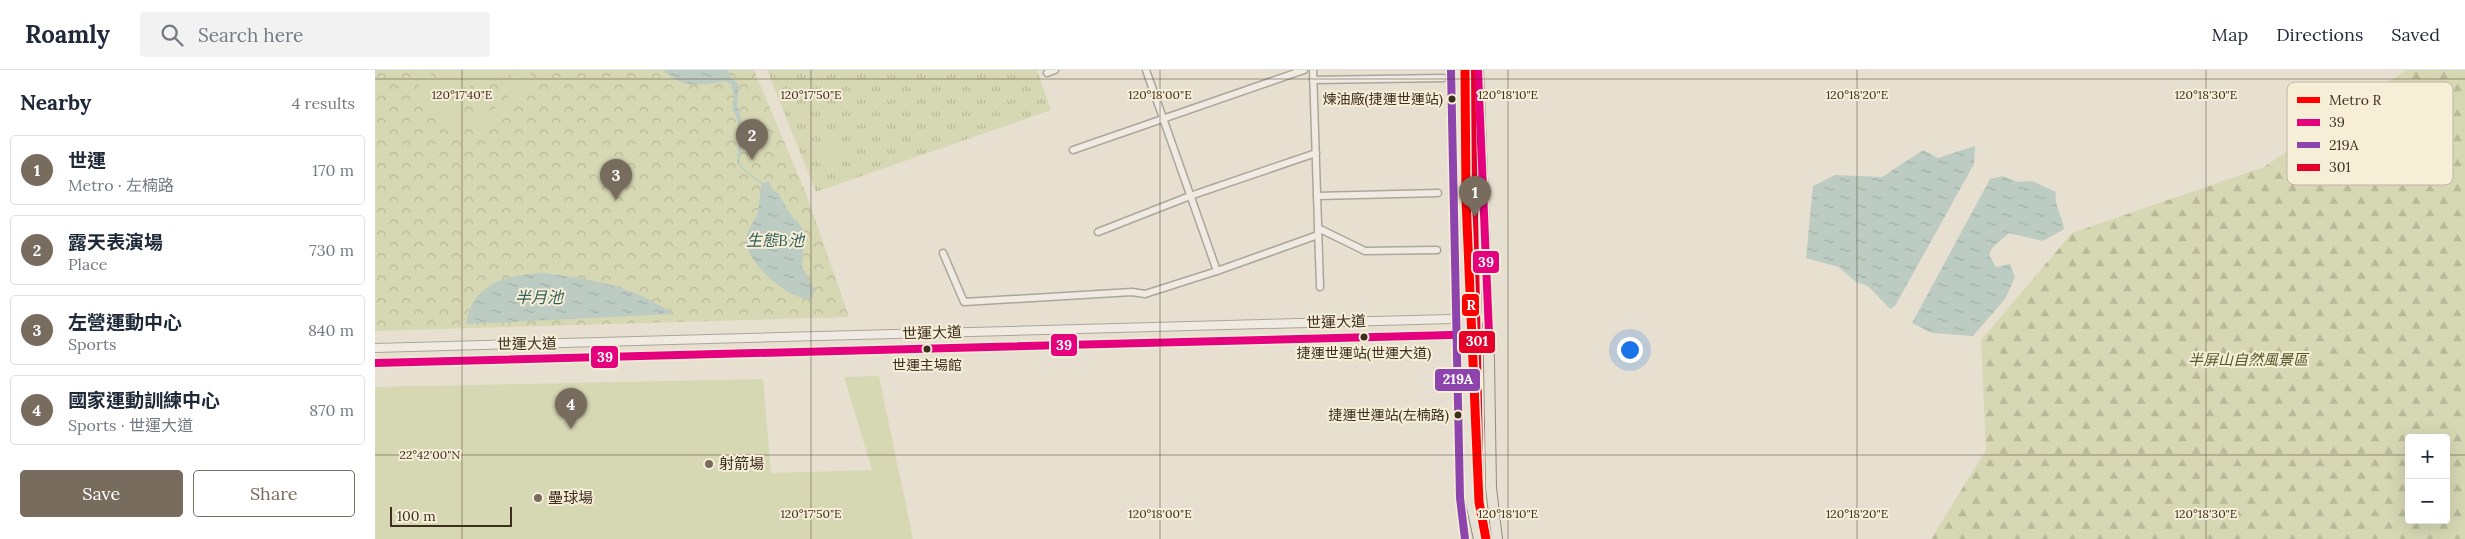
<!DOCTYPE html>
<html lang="en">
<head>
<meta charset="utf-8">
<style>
	:root { --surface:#fff; --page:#f2f2f3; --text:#1f2937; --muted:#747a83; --line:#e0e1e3; --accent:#786c5e }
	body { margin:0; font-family:Lora,"Noto Sans TC",serif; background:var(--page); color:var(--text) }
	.controls { position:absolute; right:15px; bottom:15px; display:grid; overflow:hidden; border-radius:5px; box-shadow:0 5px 20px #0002 }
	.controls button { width:45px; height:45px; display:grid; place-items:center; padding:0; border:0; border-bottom:1px solid var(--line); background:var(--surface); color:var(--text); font:25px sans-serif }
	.scale { position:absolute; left:15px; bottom:12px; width:122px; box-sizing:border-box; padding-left:5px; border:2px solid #3d2e20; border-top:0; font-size:14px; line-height:18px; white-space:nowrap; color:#3d2e20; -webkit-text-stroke:4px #f7eed8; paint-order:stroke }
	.you { position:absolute; left:1254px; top:279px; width:18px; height:18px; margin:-12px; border:4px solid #fff; border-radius:50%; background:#1a73e8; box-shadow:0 0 0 8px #1a73e833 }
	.badge { display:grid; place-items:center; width:32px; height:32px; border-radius:50%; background:var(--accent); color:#fff; font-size:16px; font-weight:700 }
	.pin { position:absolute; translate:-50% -41px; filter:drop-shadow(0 1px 2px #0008) }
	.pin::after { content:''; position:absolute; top:26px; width:18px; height:15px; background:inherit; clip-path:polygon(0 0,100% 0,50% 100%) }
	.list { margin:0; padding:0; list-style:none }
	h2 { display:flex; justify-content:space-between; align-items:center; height:65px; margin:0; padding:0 20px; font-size:21px }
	h2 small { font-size:16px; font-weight:400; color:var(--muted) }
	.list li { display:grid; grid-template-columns:32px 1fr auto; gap:15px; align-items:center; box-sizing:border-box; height:70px; margin:0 10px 10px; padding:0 10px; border:1px solid var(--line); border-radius:5px }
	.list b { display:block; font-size:19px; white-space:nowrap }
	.list p { margin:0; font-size:16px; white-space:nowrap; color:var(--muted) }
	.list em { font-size:16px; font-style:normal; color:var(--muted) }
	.actions { display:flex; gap:10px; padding:15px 20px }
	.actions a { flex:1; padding:11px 0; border:1px solid var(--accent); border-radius:5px; text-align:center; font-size:18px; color:var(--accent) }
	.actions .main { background:var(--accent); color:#fff }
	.icon { flex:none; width:28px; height:28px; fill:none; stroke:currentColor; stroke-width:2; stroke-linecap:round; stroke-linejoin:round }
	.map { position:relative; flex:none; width:2090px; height:469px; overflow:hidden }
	header { display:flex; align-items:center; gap:30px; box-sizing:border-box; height:70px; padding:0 25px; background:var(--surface); border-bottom:1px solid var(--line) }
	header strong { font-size:24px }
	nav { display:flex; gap:28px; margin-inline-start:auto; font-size:18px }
	.search { width:350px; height:45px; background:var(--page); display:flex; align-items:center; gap:12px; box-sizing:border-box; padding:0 18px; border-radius:5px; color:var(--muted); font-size:19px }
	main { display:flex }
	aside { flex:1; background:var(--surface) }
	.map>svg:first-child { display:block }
</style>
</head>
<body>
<header>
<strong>Roamly</strong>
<div class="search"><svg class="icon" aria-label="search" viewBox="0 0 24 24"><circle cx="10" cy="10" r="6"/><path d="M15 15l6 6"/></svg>Search here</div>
<nav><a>Map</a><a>Directions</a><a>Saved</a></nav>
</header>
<main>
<aside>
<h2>Nearby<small>4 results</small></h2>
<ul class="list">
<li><span class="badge">1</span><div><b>世運</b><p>Metro · 左楠路</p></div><em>170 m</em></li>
<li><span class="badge">2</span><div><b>露天表演場</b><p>Place</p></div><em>730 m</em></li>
<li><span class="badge">3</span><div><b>左營運動中心</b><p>Sports</p></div><em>840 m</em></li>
<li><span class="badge">4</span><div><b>國家運動訓練中心</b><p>Sports · 世運大道</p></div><em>870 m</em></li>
</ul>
<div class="actions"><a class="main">Save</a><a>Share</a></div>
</aside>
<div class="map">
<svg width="2090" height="469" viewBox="0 0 2090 469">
	<defs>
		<pattern id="grass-tufts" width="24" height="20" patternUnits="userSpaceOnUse" patternTransform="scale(1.25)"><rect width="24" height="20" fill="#d6d7b3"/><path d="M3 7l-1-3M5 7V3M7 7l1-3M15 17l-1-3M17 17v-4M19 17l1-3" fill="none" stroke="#b9b99a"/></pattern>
		<pattern id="forest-firs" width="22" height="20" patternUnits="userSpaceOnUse" patternTransform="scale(1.25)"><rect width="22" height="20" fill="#d6d7b3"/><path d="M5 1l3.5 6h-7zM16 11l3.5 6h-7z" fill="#b9b99a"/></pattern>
		<pattern id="park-crowns" width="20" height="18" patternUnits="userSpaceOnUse" patternTransform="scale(1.25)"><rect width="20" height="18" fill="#d6d7b3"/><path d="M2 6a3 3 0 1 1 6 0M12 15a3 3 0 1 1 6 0" fill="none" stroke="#b9b99a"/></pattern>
		<pattern id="water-ripples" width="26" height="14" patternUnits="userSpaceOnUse" patternTransform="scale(1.25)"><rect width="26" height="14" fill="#bcccc2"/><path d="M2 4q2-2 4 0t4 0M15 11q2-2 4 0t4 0" fill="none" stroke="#a2b0a6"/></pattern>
	</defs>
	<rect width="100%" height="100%" fill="#e7e0d1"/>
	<path fill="url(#grass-tufts)" d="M392 0H662L676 40 441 122Z"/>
	<path fill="url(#forest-firs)" fill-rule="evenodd" d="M2031 0H2090V469H1556L1611 380 1606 270 1697 163 1889 97ZM2034 368H2071V450H2034Z"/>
	<path fill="url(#park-crowns)" d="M0 0H379L432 126 474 247 0 261Z"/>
	<g fill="#d6d7b3">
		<path d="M39 0H55C58 11 61 24 70 32 99 59 141 36 144 0H156V3C150 39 125 62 88 55 74 52 60 44 52 33 45 23 43 11 39 0Z"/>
		<path d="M60 0H141L142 3 66 24Z"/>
		<path d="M461 67 468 73 471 85 469 91C463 94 452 92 443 94L438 85 441 79Z"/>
		<path d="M504 306 538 469H0V317L388 309 396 403 497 400 469 307Z"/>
	</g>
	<g fill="url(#water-ripples)">
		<path d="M289 0H353L355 6 364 15 362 36 366 46V81L364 93 371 101 387 113 394 111 397 119 404 124 414 142 429 160 427 197 440 221 435 229C413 229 374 195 371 173 370 160 380 152 383 141 385 132 384 123 387 115L368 100 362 92C364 75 368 54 357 39L359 27 356 14 349 11C328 16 304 18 289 0Z"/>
		<path d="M1600 76 1599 94 1520 236 1515 239 1493 216 1481 212 1464 197 1431 188 1438 116 1460 105 1507 107 1548 80 1563 88Z"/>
		<path d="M1628 106 1642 112 1657 111 1681 122C1679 137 1687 144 1689 159L1668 171 1634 163 1617 178 1614 185 1621 197 1635 194 1640 207 1630 229 1598 266 1557 263 1537 253 1615 109Z"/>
		<path d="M168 203C220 210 255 215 299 244L91 254C97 213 132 205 168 203Z"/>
	</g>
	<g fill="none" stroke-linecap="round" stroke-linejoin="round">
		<g stroke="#ada599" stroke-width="9">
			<g id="minor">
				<path d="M771 0 842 201"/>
				<path d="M938 0 945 217"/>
				<path d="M672 3 680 0"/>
				<path d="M938 10 1068 8"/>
				<path d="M698 80 929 0"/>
				<path d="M942 126 1063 123"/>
				<path d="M943 158 990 181 1062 180"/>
				<path d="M723 162 815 126 941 83"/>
				<path d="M568 183 589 232 757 222 770 224 842 201 943 165"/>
			</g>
		</g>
		<g stroke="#ada599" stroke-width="10">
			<g id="tertiary">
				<path d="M0 278 1113 248"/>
				<path d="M0 293 1114 264"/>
			</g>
		</g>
		<g stroke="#928b80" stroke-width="12">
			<g id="primary">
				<path d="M1086 0 1095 428 1104 469"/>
				<path d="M1103 0 1114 290 1116 418 1122 469"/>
			</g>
		</g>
		<use href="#minor" stroke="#efebe3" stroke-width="6"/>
		<use href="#tertiary" stroke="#efebe3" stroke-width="8"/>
		<use href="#primary" stroke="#e6e1d4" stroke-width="10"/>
		<g stroke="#f7eed8" stroke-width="11">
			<path id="bus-1" d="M0 293 1114 264 1103 0"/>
		</g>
		<g stroke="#f7eed8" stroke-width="11">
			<path id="bus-2" d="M1076 0 1085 428 1090 469"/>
		</g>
		<g stroke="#f7eed8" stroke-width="11">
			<path id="bus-3" d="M1096 0 1105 427 1110 468"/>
		</g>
		<use href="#bus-1" stroke="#e5007d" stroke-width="8"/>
		<use href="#bus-2" stroke="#8e44ad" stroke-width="8"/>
		<use href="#bus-3" stroke="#e4002b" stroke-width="8"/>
		<g stroke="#f7eed8" stroke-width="12">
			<path id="metro-1" d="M1090 0 1091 129 1104 432 1111 469"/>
		</g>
		<use href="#metro-1" stroke="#f00" stroke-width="9"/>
	</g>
	<path fill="none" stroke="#3d2e20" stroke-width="1" stroke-opacity="0.45" d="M87 0V469M436 0V469M785 0V469M1133 0V469M1482 0V469M1831 0V469M0 9H2090M0 385H2034M2071 385H2090"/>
	<g fill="#3d2e20" stroke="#f7eed8" stroke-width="2">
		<circle cx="1077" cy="29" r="4.5"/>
		<circle cx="989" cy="267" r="4.5"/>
		<circle cx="552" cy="279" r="4.5"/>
		<circle cx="1083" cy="345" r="4.5"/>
	</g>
	<g fill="#786c5e" stroke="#f7eed8" stroke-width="2">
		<circle cx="334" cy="394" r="5"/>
		<circle cx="163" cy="428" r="5"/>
	</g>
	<g text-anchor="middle" stroke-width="4" stroke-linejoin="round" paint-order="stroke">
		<g font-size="14" fill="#3d2e20" stroke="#f7eed8" text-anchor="end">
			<text x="1068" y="34">煉油廠(捷運世運站)</text>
			<text x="989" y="288" text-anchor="middle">捷運世運站(世運大道)</text>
			<text x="552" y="300" text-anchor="middle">世運主場館</text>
			<text x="1074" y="350">捷運世運站(左楠路)</text>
		</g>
		<g font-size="15" fill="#3d2e20" stroke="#f7eed8">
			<text transform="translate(961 252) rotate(-2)" y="5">世運大道</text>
			<text transform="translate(557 263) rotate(-2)" y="5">世運大道</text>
			<text transform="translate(152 274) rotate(-1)" y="5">世運大道</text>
		</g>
		<g font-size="15" font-style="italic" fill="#4d5a26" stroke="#f7eed8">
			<text x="1873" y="295">半屏山自然風景區</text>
		</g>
		<g font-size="15" fill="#3d2e20" stroke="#f7eed8" text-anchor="start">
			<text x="344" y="399">射箭場</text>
			<text x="173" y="433">壘球場</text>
		</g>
		<g font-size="16" font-style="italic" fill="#2f5d5a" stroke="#f7eed8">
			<text x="400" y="176">生態B池</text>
			<text x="164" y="233">半月池</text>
		</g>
	</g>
	<rect x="1912" y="12" width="166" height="103" rx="8" fill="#f7eed8" stroke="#bfb4a1" stroke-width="1"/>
	<rect x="1922" y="27" width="23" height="6" fill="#f00"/>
	<rect x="1922" y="49" width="23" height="7" fill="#e5007d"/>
	<rect x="1922" y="72" width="23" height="6" fill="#8e44ad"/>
	<rect x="1922" y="94" width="23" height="7" fill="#e4002b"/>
	<g font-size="14" fill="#3d2e20">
		<text x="1954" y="35">Metro R</text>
		<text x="1954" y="57">39</text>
		<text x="1954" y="80">219A</text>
		<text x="1954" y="102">301</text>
	</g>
	<g font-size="12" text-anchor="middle" fill="#3d2e20" stroke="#f7eed8" stroke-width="4" stroke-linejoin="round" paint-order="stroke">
		<text x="87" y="29">120°17'40"E</text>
		<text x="436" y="29">120°17'50"E</text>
		<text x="785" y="29">120°18'00"E</text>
		<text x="1133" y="29">120°18'10"E</text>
		<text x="1482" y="29">120°18'20"E</text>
		<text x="1831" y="29">120°18'30"E</text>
		<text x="55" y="389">22°42'00"N</text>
		<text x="436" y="448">120°17'50"E</text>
		<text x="785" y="448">120°18'00"E</text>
		<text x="1133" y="448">120°18'10"E</text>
		<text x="1482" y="448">120°18'20"E</text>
		<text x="1831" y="448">120°18'30"E</text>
	</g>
	<g stroke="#f7eed8" stroke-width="2">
		<rect x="1097" y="180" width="28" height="24" rx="5" fill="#e5007d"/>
		<rect x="1086" y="223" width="19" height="24" rx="5" fill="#f00"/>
		<rect x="1083" y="260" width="38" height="24" rx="5" fill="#e4002b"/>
		<rect x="675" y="263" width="28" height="24" rx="5" fill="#e5007d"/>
		<rect x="215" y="275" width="29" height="24" rx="5" fill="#e5007d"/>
		<rect x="1059" y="298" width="47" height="24" rx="5" fill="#8e44ad"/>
	</g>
	<g font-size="14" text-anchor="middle" font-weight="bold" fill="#fff">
		<text x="1111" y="197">39</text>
		<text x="1096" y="240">R</text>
		<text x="1102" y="276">301</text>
		<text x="689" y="280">39</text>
		<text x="230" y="292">39</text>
		<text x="1083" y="314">219A</text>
	</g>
</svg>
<div class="controls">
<button>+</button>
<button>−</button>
</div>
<div class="scale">100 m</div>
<div class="you"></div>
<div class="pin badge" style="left:1100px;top:147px">1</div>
<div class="pin badge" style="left:377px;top:90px">2</div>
<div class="pin badge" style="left:241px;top:130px">3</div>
<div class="pin badge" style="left:196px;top:359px">4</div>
</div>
</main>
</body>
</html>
